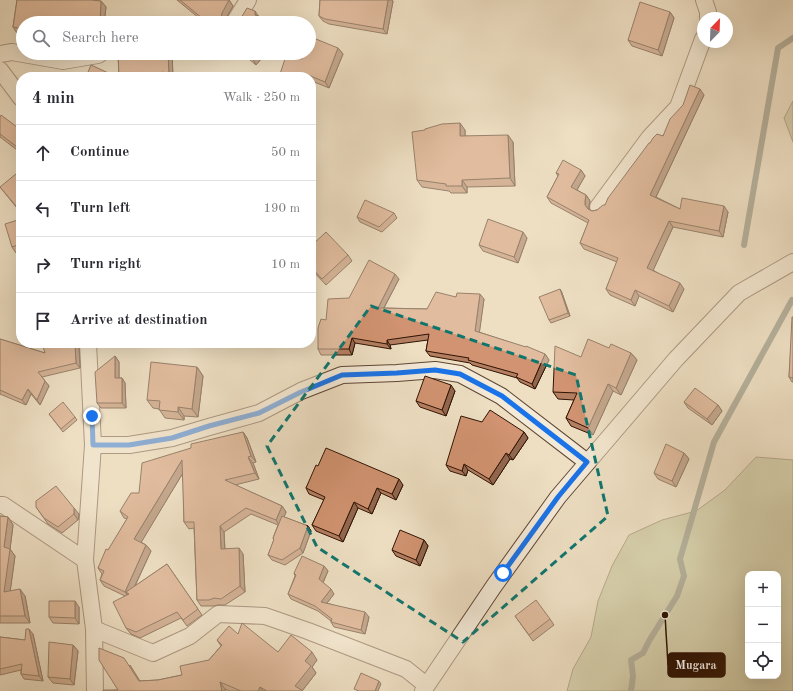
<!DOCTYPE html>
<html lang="en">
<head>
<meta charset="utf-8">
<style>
	:root { --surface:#fff; --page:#f2f2f3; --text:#2b2b33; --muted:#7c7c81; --line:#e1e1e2 }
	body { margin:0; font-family:"Old Standard TT",serif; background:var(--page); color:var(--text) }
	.controls { position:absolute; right:12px; bottom:12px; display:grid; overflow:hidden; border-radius:8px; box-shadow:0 4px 16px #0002 }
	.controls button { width:36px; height:36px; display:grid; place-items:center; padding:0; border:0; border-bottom:1px solid var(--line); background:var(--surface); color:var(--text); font:20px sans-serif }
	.compass { position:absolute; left:697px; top:12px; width:36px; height:36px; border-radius:50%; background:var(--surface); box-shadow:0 4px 16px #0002; rotate:23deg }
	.stop { position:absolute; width:12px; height:12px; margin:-9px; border:3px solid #1a73e8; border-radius:50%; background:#fff }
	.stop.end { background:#1a73e8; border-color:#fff; box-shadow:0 1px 4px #0008 }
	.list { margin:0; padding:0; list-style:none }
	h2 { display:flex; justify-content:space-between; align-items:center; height:52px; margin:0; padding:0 16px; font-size:17px }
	h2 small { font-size:13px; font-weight:400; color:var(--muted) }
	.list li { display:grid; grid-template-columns:26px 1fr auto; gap:12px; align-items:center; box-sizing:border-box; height:56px; padding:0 16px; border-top:1px solid var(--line) }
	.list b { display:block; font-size:15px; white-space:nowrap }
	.list em { font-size:13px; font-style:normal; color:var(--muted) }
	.icon { flex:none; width:22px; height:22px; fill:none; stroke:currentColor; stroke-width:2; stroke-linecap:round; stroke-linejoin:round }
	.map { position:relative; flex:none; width:793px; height:691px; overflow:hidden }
	.search { position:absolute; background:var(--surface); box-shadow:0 4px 16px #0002; left:16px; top:16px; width:300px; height:44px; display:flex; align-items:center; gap:10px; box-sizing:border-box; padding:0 14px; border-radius:22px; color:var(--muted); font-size:15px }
	.panel { position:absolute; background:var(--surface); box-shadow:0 4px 16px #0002; left:16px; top:72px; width:300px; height:276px; border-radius:16px }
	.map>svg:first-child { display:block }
</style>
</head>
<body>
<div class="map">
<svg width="793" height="691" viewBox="0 0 793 691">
	<rect width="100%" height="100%" fill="#eedfc3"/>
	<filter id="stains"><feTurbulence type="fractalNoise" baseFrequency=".005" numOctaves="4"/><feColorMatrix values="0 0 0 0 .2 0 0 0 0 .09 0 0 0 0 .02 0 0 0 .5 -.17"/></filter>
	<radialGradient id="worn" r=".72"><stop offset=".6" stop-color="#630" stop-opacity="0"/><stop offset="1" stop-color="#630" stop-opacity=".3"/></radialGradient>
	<g fill="#bbc192" stroke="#756a4b" fill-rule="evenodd">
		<path d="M793 101V142L784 118Z"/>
		<path d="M756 457 793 460V691H567L573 669 591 637 598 601 612 566 629 535 662 520 696 511 725 490ZM748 574H778V676H748Z"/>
	</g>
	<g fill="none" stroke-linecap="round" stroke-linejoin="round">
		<g stroke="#6f796b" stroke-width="6">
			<path d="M744 245 778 48 793 38"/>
			<path d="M631 691 633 676 631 660 643 653 649 641 677 596 684 576 680 559 714 442 792 300 793 301"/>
		</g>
		<g stroke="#5f4634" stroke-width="18">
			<g id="street">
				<path d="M704 0 708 12V18"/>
				<path d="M234 23 248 0"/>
				<path d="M0 54 12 52 63 61 98 55 101 53"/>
				<path d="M0 70 21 98"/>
				<path d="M598 207 649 138 678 107 703 39"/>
				<path d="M93 445H129L172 438 209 427 259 413 301 391 342 375 397 373 435 370 460 374 501 396 587 462"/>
				<path d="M0 505H3L85 560 94 629 95 691"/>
				<path d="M85 560 93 445 88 343"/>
				<path d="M94 629 153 653 190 636 218 614 265 616 308 631 406 669 426 685"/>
				<path d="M423 691 494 586 558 497 676 359 739 293 793 262"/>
			</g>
		</g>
		<use href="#street" stroke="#f4ead8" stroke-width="16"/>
	</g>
	<g fill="#b47e61" stroke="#2f1304">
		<path d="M17 0H91L101 1 106 7 104 23H23V34L17 33 13 27Z"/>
		<path d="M177 0H229L233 6 226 18 225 23H205Z"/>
		<path d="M320 0H392L393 1 387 34 329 24 323 21 319 16Z"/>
		<path d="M670 12 674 18 662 56 632 46 628 40Z"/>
		<path d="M338 48 343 54 329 88 312 81 311 84V77H279L302 59Z"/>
		<path d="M118 53H172L173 77H119Z"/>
		<path d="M242 53H266L256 65Z"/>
		<path d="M704 95 656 197 680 209 728 212 723 237 673 227 653 270 684 289 673 312 639 296 635 306 610 295 606 289 617 262 584 249 580 243 588 223 551 203 547 197 558 176 556 173 581 170 585 176 577 190 586 195 590 201 589 206V209L592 211 597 210 605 205 650 143 663 136 683 105Z"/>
		<path d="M0 117 21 153 0 137Z"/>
		<path d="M465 130V136L513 142 515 186 467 187V193H451L449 191 422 187 417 180Z"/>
		<path d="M21 181V213L0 187Z"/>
		<path d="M394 213 397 218 382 232 360 222 357 217Z"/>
		<path d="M21 219V251L16 253 12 247Z"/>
		<path d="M527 238 518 263 483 251 479 245Z"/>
		<path d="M311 246 348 255 352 261 326 285 311 269Z"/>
		<path d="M399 279 384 308 427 309 456 297 484 299 479 332 545 354 549 360 535 389 520 382 517 378 472 365 470 363 430 356 426 351 428 340 390 345 391 349 355 343 352 355H321L318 349 326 320 349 298Z"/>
		<path d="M560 289 562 293 570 316 551 323 549 320Z"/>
		<path d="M793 317V382H792L789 377Z"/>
		<path d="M0 339 45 353 79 347 80 368 42 377 49 386 40 405 31 394 26 405 0 394Z"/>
		<path d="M609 348 631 353 637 360 621 395 613 391 593 435 571 426 566 418 574 400 558 399 553 392Z"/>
		<path d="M115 356 119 362V378H122L125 383 126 408H101L97 403Z"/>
		<path d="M197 367 203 376 198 417 184 416V420L165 418 159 409 153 408 147 400Z"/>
		<path d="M455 391 446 416 420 407 416 401Z"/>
		<path d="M684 402 718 405 722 411 712 425 688 408Z"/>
		<path d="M49 414 75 417 77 420 63 432Z"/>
		<path d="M482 422 524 432 528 438 513 460 510 459 493 485 468 470 466 476 450 471 446 465Z"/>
		<path d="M243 432 247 438 256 462 253 463 259 479 235 485 282 506 286 512 284 517 308 526 311 531 303 553 285 565 272 560 268 555 274 540 273 538 278 525 251 514 224 532 225 549 243 554 245 592 225 605H218L213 606H201L197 600 194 528 189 529 184 522 183 473 141 542 146 545 151 551 135 586 167 564 202 615 187 626 181 618 140 638 131 634 126 628 125 596 104 586 100 580 102 574 98 568 127 519 124 518 120 511 139 493Z"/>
		<path d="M684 453 689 459 676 487 658 479 654 473Z"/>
		<path d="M318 466 403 485 396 500 381 493 372 514 358 508 343 542 316 531 312 525 324 500 309 494 306 488Z"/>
		<path d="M36 507 79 514 78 520 62 533 48 524Z"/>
		<path d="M0 516 8 517 13 525 10 549 15 556 10 591 25 596 30 623H0Z"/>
		<path d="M424 540 428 546 420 566 396 556 392 550Z"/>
		<path d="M324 566 328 571 323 583 334 594 327 603 369 617 365 634 334 627 331 622V621L318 611 291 599 288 594 295 576 294 573Z"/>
		<path d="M79 607V624L53 623 49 617Z"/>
		<path d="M515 616 550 619 554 625 533 641Z"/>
		<path d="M33 634 43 681 24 679 21 674V670L0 675V637L25 640Z"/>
		<path d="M238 634 278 652 317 660 312 667 316 673 302 691H303H230L225 689 226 691H103L118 690 130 665 140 681 158 680 182 675 209 660 221 646 217 640Z"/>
		<path d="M73 645 78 651 74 685 53 683 48 677Z"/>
	</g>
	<g fill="#92674f" stroke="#2f1304">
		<path d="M225 0H229L233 6 226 18 225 23H223L222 22 221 17Z"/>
		<path d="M388 0H392L393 1 387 34 383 29Z"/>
		<path d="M101 1 106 7 104 23H100V22Z"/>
		<path d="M255 11 259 17 255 15Z"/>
		<path d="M670 12 674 18 662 56 658 50Z"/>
		<path d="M54 19 57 23H54Z"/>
		<path d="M338 48 343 54 329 88 325 82Z"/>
		<path d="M168 53H172L173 77H171L169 74Z"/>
		<path d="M258 53H266L256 65 253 59Z"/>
		<path d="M162 72 166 77H160Z"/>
		<path d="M700 89 704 95 654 201 650 195Z"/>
		<path d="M460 123 465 130V143L460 136Z"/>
		<path d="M508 135 513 142 515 186 510 178Z"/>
		<path d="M21 142V153L17 147Z"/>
		<path d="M581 170 585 176 575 193 571 187Z"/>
		<path d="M462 180 467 187V193L462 186Z"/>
		<path d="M586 195 590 201 589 206V210L585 205V201Z"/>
		<path d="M724 206 728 212 723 237 719 231Z"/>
		<path d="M669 221 673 227 652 273 647 268Z"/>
		<path d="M523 232 527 238 518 263 514 257Z"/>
		<path d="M395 274 399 279 381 313 378 308Z"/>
		<path d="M680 283 684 289 673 312 669 306Z"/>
		<path d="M560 289 562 293 570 316 568 313Z"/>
		<path d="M635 290 639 296 635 306 631 300Z"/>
		<path d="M480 294 484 299 479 336 475 331Z"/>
		<path d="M352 338 355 343 352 355 349 349Z"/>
		<path d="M387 340 390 345 391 349 387 344Z"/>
		<path d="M75 343H78L79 347 80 368 76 363Z"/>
		<path d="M631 353 637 360 621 395 616 388Z"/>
		<path d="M545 354 549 360 535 389 532 384Z"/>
		<path d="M115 356 119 362V383L115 378Z"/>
		<path d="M197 367 203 376 198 417 192 409Z"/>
		<path d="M122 378 125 383 126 408 122 403Z"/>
		<path d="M45 381 49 386 40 405 37 400Z"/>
		<path d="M608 384 613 391 593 435 588 428Z"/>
		<path d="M451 385 455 391 446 416 442 410Z"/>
		<path d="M28 389 31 394 26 405 22 400Z"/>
		<path d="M718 405 722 411 712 425 707 419Z"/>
		<path d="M178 407 184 416V420L178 412Z"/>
		<path d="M243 432 247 438 256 462 251 456Z"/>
		<path d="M524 432 528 438 513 460 509 455Z"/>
		<path d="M506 453 510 459 493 485 489 479Z"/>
		<path d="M684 453 689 459 676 487 672 481Z"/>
		<path d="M248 457 253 463 259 479 255 473Z"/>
		<path d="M182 460 187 466 139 546 134 539Z"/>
		<path d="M464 464 468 470 466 476 462 471Z"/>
		<path d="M399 479 403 485 396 500 392 494Z"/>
		<path d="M377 488 381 493 372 514 368 509Z"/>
		<path d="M354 502 358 508 343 542 339 536Z"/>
		<path d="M282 506 286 512 280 527 276 520Z"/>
		<path d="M74 508 79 514 78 520 74 514Z"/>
		<path d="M8 517 13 525 10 549 15 556 9 600 4 592V547Z"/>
		<path d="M220 526 224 532 225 555 221 549Z"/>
		<path d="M308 526 311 531 303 553 300 548Z"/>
		<path d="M424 540 428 546 420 566 416 560Z"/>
		<path d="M146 545 151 551 130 596 129 594 126 592 129 598 125 592Z"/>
		<path d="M239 548 243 554 245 592 240 586Z"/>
		<path d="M324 566 328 571 322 584 319 579Z"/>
		<path d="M20 589 25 596 30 623 25 616Z"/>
		<path d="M331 589 334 594 324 607 321 602Z"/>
		<path d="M75 601 79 607V624L75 618Z"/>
		<path d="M365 612 369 617 365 634 361 630Z"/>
		<path d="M29 629 33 634 43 681 39 676Z"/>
		<path d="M73 645 78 651 74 685 70 679Z"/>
		<path d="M312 652 317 660 312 667 316 673 302 691 295 686 305 661Z"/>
		<path d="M379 681 381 684 378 691H375Z"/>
		<path d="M220 682 225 689 226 691H222Z"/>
		<path d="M260 687 263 691H258Z"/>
	</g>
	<g fill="#d19371" stroke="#2f1304">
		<path d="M17 0H91L101 1 100 22 54 19V23H23V29L13 27Z"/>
		<path d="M180 0H229L222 13 221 17 222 22 223 23H208Z"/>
		<path d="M320 0H388L383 29 325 19 319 16Z"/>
		<path d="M640 2 670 12 658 50 628 40Z"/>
		<path d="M247 8 255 11V15L264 18 266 23H238Z"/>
		<path d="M311 37 338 48 325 82 308 75 307 77H279L287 53 302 59 304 53H309V41Z"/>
		<path d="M118 53H168L169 74 162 72 160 77H119Z"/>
		<path d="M245 53H258L253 59Z"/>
		<path d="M91 65 117 77H86Z"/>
		<path d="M690 85 700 89 650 195 680 209 682 198 724 206 719 231 669 221 647 268 680 283 669 306 635 290 631 300 606 289 618 258 580 243 589 220 547 197 559 174 556 173 563 160 581 170 571 187 586 195 585 201V205L588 209 592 211 597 210 603 205H605L608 198 649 143H650L653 138 657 134 663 136 670 119 683 105Z"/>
		<path d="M1 115 21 130V142L17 147 0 134V117Z"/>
		<path d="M460 123V136L508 135 510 178 462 180V186H446V184L417 180 412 132 425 130V129L442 124Z"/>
		<path d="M16 174 21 181V212L0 187Z"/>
		<path d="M365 200 394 213 379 227 357 217Z"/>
		<path d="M21 219V244L12 247 5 224Z"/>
		<path d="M488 219 523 232 514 257 479 245Z"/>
		<path d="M326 232 348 255 322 279 311 267V246Z"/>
		<path d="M369 260 395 274 378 308 427 309 436 292 456 297 457 293 480 294 475 331 526 347V346L545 354 532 384 516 377 518 374 468 360 469 358 426 351 429 334 387 340V344L352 338 349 349H318V328L321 319 326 320 328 299 349 298Z"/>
		<path d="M560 289 568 313 549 320 539 297Z"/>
		<path d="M792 317H793V378L789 377Z"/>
		<path d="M0 339 45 353 42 343H75L76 363 38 372 45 381 37 400 28 389 22 400 0 390Z"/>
		<path d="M588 339 609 348 611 344 631 353 616 388 608 384 588 428 566 418 577 393 553 392 555 346 581 357Z"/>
		<path d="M115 356V378H122V403H97L95 372Z"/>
		<path d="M151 362 197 367 192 409 178 407V412L159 410 160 401 147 400Z"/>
		<path d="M425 376 451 385 442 410 416 401Z"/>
		<path d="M695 388 718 405 707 419 684 402Z"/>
		<path d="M63 402 75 417 61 429 49 414Z"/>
		<path d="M490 410 524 432 509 455 506 453 489 479 464 464 462 471 446 465 461 416 482 422Z"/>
		<path d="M243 432 251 456 248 457 255 473 225 480 282 506 276 520 246 508 220 526 221 549 239 548 240 586 221 599 214 598 209 600H197L194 522H184L182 460 134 539 146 545 125 592 100 580 104 571 98 568 106 549 108 550 128 517 120 511 131 493H139L142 463 191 448V444Z"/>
		<path d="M666 444 684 453 672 481 654 473Z"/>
		<path d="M326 448 399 479 392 494 377 488 368 509 354 502 339 536 312 525 325 497 306 488 316 465 318 466Z"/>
		<path d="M56 486 74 508V514L58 527 44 518 36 507V501Z"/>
		<path d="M0 516 8 517 4 547 10 549 4 592 20 589 25 616H0Z"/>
		<path d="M282 516 308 526 300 548 282 560 268 555 274 539 273 538Z"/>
		<path d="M400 530 424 540 416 560 392 550Z"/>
		<path d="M302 556 324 566 319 579 331 589 321 602 365 612 361 630 331 622 332 619 315 606 288 594 296 575 294 573Z"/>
		<path d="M167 564 198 609 183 620 177 612 136 632 126 628 113 602 129 594 126 592Z"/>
		<path d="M536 600 550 619 529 635 515 616Z"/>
		<path d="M49 601H75V618L49 617Z"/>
		<path d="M242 623 278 652 291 635 312 652 305 661 311 666 295 686 303 691H267L260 687 258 691H241L220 682 222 691H103V690H118L99 660V648L124 658 139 681 158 680 182 675 180 666 209 660 222 645 217 640 229 626 238 634Z"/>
		<path d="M26 629H29L39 676 21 674 22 664 0 669V637L25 640Z"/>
		<path d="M49 642 73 645 70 679 48 677Z"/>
		<path d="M361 673 379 681 375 691H359L354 689Z"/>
	</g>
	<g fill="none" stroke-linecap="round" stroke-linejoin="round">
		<path stroke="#1a73e8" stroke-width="5" d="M92 416 93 445H129L172 438 209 426 259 413 301 392 342 375 397 373 435 370 460 374 502 396 587 462 558 497 503 573"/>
	</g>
	<path d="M0 0H793V691H0ZM371 306 576 375 608 516 463 642 317 547 267 446Z" fill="#eedfc3" fill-opacity=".55" fill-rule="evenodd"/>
	<path fill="none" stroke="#0f766e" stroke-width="3" stroke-dasharray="8 5" stroke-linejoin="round" d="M371 306 576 375 608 516 463 642 317 547 267 446Z"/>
	<path fill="none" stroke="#2f1304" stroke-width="1.5" d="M665 615L668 665"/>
	<circle fill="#2f1304" stroke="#f4ead8" stroke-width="1.5" cx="665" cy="615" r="4"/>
	<rect fill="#2f1304" stroke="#2f1304" stroke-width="1.5" x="668" y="653" width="57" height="24" rx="4"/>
	<g font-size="12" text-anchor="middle" font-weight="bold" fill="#fff">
		<text x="696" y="669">Mugara</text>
	</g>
	<rect width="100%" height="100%" filter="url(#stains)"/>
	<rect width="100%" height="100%" fill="url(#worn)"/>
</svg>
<div class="controls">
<button>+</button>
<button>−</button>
<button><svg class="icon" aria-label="locate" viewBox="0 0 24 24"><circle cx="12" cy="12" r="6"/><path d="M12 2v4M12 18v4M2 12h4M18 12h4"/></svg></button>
</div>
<svg class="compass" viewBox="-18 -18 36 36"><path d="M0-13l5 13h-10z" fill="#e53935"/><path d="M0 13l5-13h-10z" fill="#7c7c81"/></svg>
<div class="stop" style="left:503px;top:573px"></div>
<div class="stop end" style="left:92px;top:416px"></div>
<div class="search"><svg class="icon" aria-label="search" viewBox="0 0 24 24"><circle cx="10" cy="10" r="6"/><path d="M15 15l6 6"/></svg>Search here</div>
<section class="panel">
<h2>4 min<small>Walk · 250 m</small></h2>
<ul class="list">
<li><svg class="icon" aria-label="ahead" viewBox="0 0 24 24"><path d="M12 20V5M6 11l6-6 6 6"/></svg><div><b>Continue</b></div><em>50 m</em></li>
<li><svg class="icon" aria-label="left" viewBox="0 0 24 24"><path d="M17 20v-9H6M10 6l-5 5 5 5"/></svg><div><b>Turn left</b></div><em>190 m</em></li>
<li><svg class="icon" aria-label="right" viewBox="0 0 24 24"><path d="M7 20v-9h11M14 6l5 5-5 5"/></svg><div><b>Turn right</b></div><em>10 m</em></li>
<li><svg class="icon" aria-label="arrive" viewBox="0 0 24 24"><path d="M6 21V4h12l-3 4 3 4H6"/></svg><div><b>Arrive at destination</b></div></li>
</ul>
</section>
</div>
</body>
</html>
